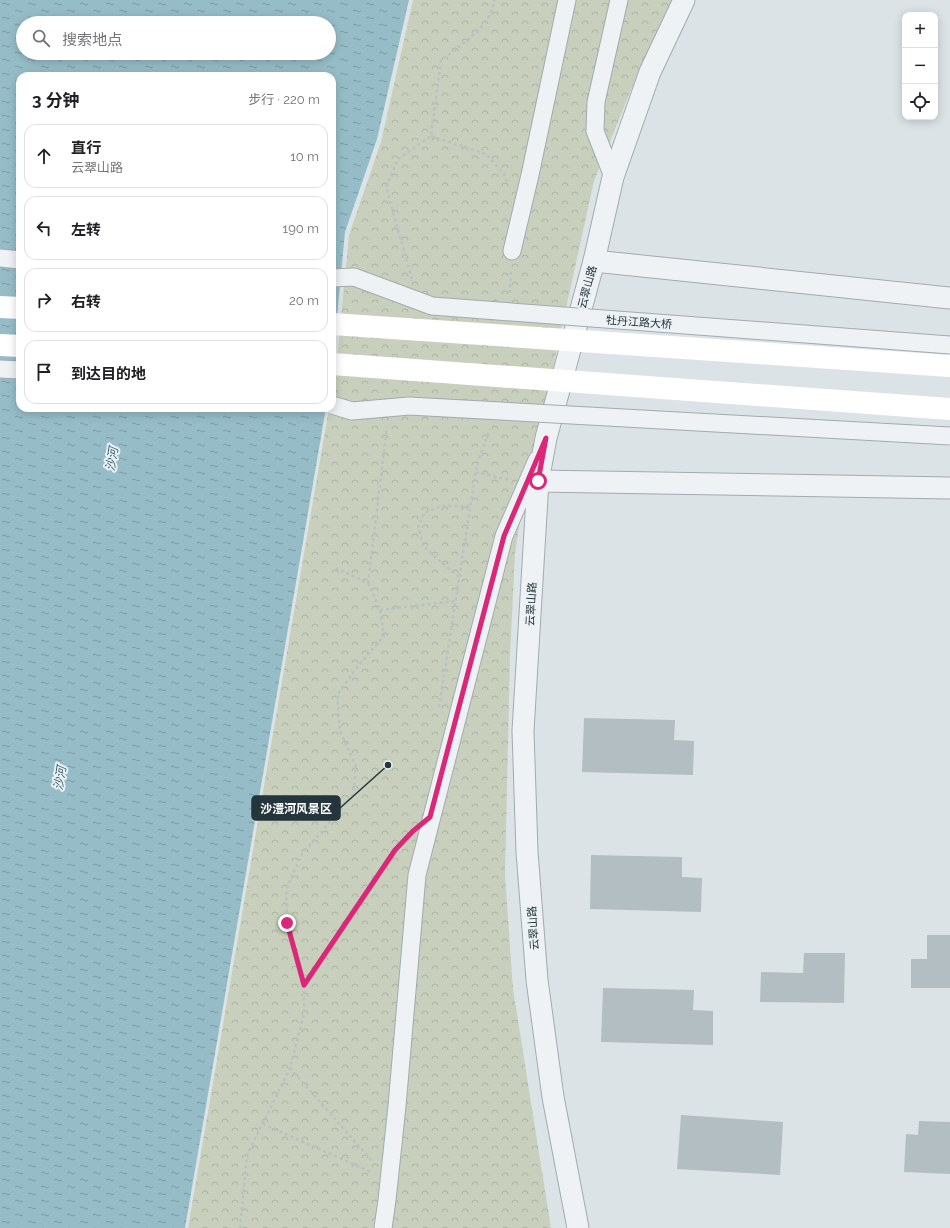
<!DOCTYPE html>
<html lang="zh">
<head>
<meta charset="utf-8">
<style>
	:root { --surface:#fff; --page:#f2f2f2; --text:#202124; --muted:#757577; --line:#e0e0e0 }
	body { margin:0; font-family:Raleway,"Noto Sans SC",sans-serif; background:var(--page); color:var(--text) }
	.controls { position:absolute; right:12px; top:12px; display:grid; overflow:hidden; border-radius:8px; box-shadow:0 2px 10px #0003 }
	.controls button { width:36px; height:36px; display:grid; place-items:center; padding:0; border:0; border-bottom:1px solid var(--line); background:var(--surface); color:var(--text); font:20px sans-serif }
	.stop { position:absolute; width:12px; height:12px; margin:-9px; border:3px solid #db2777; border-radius:50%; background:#fff }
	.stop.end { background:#db2777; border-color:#fff; box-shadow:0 1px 4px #0008 }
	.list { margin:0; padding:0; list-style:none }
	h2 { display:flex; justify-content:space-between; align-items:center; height:52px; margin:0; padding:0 16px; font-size:17px }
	h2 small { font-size:13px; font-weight:400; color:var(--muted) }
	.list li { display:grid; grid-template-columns:26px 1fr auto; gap:12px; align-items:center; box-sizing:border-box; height:64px; margin:0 8px 8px; padding:0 8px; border:1px solid var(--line); border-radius:12px }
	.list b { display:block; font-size:15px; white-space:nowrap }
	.list p { margin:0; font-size:13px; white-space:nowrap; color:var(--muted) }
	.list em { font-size:13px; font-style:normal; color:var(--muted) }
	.icon { flex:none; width:22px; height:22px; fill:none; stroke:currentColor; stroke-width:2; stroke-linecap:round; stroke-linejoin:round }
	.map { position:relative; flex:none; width:950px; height:1228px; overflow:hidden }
	.search { position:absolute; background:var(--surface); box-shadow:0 2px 10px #0003; left:16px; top:16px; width:320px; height:44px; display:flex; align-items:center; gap:10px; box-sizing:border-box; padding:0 14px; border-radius:22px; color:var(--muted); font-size:15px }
	.panel { position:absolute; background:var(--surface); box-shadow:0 2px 10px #0003; left:16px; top:72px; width:320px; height:340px; border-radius:12px }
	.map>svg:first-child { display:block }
</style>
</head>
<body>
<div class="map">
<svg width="950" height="1228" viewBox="0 0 950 1228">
	<defs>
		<pattern id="forest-crowns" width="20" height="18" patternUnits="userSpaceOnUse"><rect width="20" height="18" fill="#c8d0bd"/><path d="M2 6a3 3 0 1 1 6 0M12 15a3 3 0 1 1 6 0" fill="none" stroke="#acb3a3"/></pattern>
		<pattern id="water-ripples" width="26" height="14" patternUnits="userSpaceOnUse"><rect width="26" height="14" fill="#96bdc7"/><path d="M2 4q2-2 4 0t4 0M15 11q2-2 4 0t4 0" fill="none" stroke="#7a9aa3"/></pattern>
	</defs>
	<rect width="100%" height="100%" fill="#dce3e6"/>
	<path fill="url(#forest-crowns)" d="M413 0H673L637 75 594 181 539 431 529 460 515 554 510 655 505 875 513 989 551 1228H188L329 408H332V393L337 361 349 235 381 142Z"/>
	<path fill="url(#water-ripples)" fill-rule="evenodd" d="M0 0H409L377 139 345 232 332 370V76H20V408H326L185 1228H0ZM23 23H329V53H23Z"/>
	<g fill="#b3bec3">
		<path d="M584 718 675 720 674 740 694 741 693 775 582 772Z"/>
		<path d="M591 855 682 857V877L702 878 701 912 590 909Z"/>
		<path d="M927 935H950V988H911V959H927Z"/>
		<path d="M804 953H845L844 1003 760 1002 761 972 803 973Z"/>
		<path d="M603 988 694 990 693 1010 713 1011V1045L601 1042Z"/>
		<path d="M681 1115 783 1122 780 1175 677 1169Z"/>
		<path d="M919 1121 950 1122V1174L904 1172 906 1134 918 1135Z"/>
	</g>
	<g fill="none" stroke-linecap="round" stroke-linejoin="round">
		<g stroke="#a1abb0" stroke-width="19">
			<g id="minor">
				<path d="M613 177 595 131 596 102 619 0"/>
				<path d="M512 251 530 175 567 0"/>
				<path d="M0 258 20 260"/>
				<path d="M0 369 20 370"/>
				<path d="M383 1228 387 1200 397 1106 417 875 504 536 537 460"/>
			</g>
		</g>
		<g stroke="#a1abb0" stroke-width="23">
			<g id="tertiary">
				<path d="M594 261 950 298"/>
				<path d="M538 481 950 488"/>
				<path d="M578 1228 553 1097 537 980 527 852 523 731 538 481 546 438 594 261 613 177 650 72 684 0"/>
			</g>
		</g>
		<g stroke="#bac1c5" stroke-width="2.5" stroke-dasharray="3 3" stroke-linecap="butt">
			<path d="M431 136 486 154 504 174 508 184"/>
			<path d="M412 279 386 187 398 159 431 136 441 60C459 47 493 24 494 0"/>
			<path d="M510 293 511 270"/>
			<path d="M476 472 509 480"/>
			<path d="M459 577 424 547 418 527 425 512 442 506H470"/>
			<path d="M368 583 387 427"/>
			<path d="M380 610 455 601"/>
			<path d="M439 707 477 464 490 429"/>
			<path d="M305 985 395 850 406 838"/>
			<path d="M290 1068 372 1161"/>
			<path d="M263 1124 371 1172"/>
			<path d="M240 1228 247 1155 290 1068 304 1014V985L287 923 286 889 302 854 353 795 356 766 340 731 337 695 358 666 384 636 380 610 368 583 336 568"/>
		</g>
		<use href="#minor" stroke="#eef2f5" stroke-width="17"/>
		<use href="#tertiary" stroke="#eef2f5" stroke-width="21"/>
		<g stroke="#fff" stroke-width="22">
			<path d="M0 307 20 308"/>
			<path d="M0 345 20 346"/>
		</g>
		<g stroke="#a1abb0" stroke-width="19" stroke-linecap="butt">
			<g id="minor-bridge">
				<path d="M332 278 354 277 432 306 950 345"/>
				<path d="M332 405 352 411 409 406 950 436"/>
			</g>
		</g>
		<use href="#minor-bridge" stroke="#eef2f5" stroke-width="17"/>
		<g stroke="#fff" stroke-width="22">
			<path d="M332 324 950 366"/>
			<path d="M332 364 950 409"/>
		</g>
	</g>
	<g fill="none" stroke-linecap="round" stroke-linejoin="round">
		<path stroke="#db2777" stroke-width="5" d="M287 923 304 985 395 850 413 831 430 817 504 536 546 438 538 481"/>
	</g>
	<g text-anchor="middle" stroke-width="4" stroke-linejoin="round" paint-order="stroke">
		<g font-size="11" fill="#25353c" stroke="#ebf1f4">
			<text transform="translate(587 287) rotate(-75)" y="4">云翠山路</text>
			<text transform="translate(639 322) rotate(4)" y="4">牡丹江路大桥</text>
			<text transform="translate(531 604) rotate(-87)" y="4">云翠山路</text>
			<text transform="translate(533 928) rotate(-94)" y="4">云翠山路</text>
		</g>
		<g font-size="12" font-style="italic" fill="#306070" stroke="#ebf1f4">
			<text transform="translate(112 459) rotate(-81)" y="4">沙河</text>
			<text transform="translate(60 778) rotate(-81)" y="4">沙河</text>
		</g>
	</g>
	<path fill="none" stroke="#25353c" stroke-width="1.5" d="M388 765L340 808"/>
	<circle fill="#25353c" stroke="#ebf1f4" stroke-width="1.5" cx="388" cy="765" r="4"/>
	<rect fill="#25353c" stroke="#25353c" stroke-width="1.5" x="252" y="796" width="88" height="24" rx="4"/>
	<g font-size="12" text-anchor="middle" font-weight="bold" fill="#fff">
		<text x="296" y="813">沙澧河风景区</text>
	</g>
</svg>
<div class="controls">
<button>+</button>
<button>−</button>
<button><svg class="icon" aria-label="locate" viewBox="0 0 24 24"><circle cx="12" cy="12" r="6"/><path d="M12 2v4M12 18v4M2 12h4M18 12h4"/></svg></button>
</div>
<div class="stop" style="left:538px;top:481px"></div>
<div class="stop end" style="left:287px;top:923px"></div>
<div class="search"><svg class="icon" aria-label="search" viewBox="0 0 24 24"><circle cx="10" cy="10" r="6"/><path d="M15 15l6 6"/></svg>搜索地点</div>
<section class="panel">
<h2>3 分钟<small>步行 · 220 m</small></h2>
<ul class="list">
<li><svg class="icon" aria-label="ahead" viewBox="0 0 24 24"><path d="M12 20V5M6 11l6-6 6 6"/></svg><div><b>直行</b><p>云翠山路</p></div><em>10 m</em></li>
<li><svg class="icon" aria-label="left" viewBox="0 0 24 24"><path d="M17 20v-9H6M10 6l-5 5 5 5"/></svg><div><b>左转</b></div><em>190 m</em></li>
<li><svg class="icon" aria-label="right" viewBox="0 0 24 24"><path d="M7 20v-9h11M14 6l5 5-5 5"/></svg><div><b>右转</b></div><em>20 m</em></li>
<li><svg class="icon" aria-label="arrive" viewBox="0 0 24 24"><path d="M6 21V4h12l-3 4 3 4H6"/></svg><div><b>到达目的地</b></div></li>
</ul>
</section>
</div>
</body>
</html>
